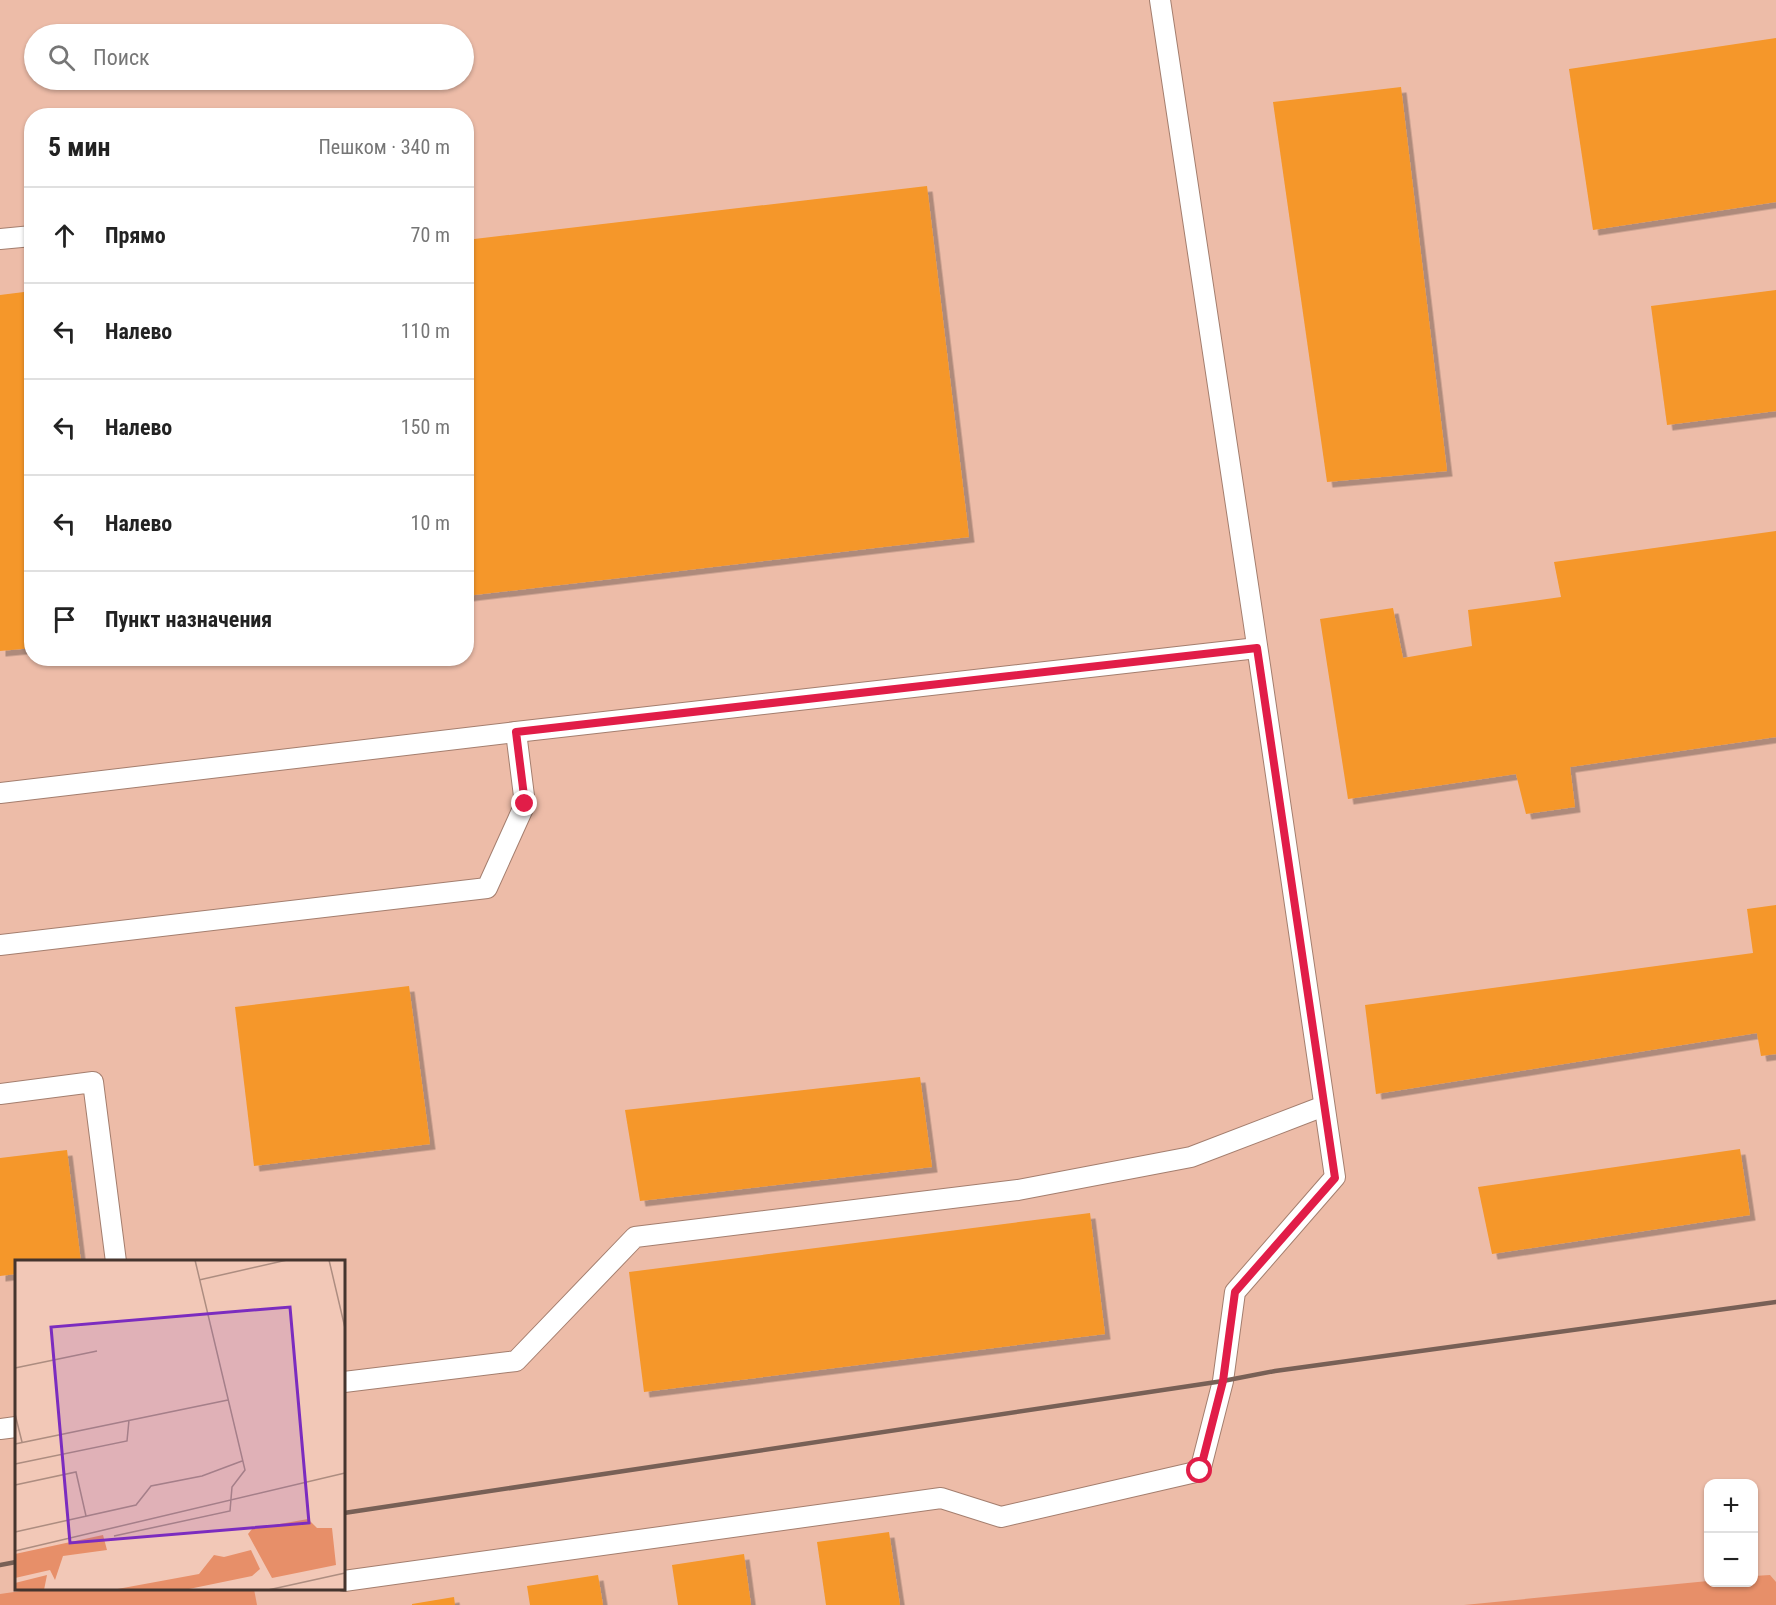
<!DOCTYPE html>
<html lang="ru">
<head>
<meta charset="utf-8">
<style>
	:root { --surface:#fff; --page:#f6f6f6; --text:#222; --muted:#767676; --line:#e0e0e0 }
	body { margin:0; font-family:"Roboto Condensed",sans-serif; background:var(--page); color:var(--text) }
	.controls { position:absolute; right:18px; bottom:18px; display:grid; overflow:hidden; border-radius:12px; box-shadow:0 2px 4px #0004 }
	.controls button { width:54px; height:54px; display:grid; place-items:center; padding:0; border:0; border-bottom:2px solid var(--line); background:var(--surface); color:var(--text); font:30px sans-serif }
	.stop { position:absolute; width:18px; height:18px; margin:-14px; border:4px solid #e11d48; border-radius:50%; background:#fff }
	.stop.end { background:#e11d48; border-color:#fff; box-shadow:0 2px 6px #0008 }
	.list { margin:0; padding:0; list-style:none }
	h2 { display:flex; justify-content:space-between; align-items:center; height:78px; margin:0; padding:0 24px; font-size:26px }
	h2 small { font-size:20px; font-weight:400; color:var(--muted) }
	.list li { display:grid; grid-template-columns:39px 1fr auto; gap:18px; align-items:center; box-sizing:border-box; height:96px; padding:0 24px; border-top:2px solid var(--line) }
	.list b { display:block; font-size:22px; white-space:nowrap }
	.list em { font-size:20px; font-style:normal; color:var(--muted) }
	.icon { flex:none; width:33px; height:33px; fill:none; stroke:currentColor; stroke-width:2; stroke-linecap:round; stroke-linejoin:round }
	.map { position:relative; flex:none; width:1776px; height:1605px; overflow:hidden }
	.search { position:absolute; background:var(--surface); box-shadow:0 2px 4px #0004; left:24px; top:24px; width:450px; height:66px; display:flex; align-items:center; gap:15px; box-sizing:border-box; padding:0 21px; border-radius:33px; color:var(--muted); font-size:22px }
	.panel { position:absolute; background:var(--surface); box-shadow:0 2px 4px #0004; left:24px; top:108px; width:450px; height:558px; border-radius:24px }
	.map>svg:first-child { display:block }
</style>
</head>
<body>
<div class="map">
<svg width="1776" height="1605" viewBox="0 0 1776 1605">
	<defs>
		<filter id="shadow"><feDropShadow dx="5.5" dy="5.5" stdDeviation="0" flood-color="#0004"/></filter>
	</defs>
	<rect width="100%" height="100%" fill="#f2c8b7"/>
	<path fill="#edbca8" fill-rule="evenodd" d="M0 0H1776V1605H0ZM34 34H464V80H34ZM32 116H466V658H32ZM16 1262H344V1588H16ZM1708 1484H1754V1582H1708Z"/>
	<g fill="#e78f69">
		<path d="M1770 1575 1776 1582V1605H1464L1708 1581V1582H1754V1576Z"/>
		<path d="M42 1588 254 1589 257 1605H0V1594Z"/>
	</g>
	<g fill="#f5972a" filter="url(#shadow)">
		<path d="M1776 38V202L1593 230 1569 69Z"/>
		<path d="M1401 87 1447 471 1327 482 1273 102Z"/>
		<path d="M927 186 969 537 466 596V240Z"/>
		<path d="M1776 290V411L1667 425 1651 306Z"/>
		<path d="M32 291V648L0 651V295Z"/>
		<path d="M1776 531V737L1570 767 1575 807 1526 814 1516 774 1348 799 1320 619 1393 608 1403 658 1472 646 1468 610 1561 597 1554 562Z"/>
		<path d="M1776 905V1054L1761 1056 1757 1033 1376 1094 1365 1005 1753 953 1747 909Z"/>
		<path d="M409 986 430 1144 254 1166 235 1007Z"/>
		<path d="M920 1077 932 1167 640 1201 625 1110Z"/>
		<path d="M1740 1149 1750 1215 1492 1254 1478 1187Z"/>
		<path d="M67 1150 81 1262H16V1274L0 1276V1158Z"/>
		<path d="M1090 1213 1105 1334 644 1392 629 1272Z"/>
		<path d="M889 1532 900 1605H826L817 1542Z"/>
		<path d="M744 1554 751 1605H678L672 1565Z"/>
		<path d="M598 1575 603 1605H530L527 1586Z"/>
		<path d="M454 1597 455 1605H412V1604Z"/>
	</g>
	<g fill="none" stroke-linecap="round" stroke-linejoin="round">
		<g stroke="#a47e6e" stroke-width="22">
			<g id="service">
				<path d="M0 239 32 236"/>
				<path d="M0 793 516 732 1257 648"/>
				<path d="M0 945 487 888 525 804 516 732"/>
				<path d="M0 1094 93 1082 116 1262"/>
				<path d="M344 1382 516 1361 635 1237 1018 1190 1191 1157 1324 1106"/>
				<path d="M0 1429 16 1427"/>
				<path d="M344 1581 941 1498 1001 1517 1200 1471 1223 1381 1235 1292 1335 1177 1253 618 1160 0"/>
			</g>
		</g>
		<use href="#service" stroke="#fff" stroke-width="20"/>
		<g stroke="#786056" stroke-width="4.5">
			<path d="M344 1513 1223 1381 1275 1371 1776 1302"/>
			<path d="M0 1565 16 1562"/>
		</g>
	</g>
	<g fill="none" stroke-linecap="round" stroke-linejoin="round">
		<path stroke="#e11d48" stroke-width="8" d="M525 804 516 732 1257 648 1335 1178 1235 1292 1223 1381 1200 1471"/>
	</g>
	<g transform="translate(15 1260)">
		<rect width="330" height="330" fill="#f2c8b7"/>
		<path d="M293 259 302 268H317L321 305 257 318 233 274 237 269ZM88 275 92 290 48 296 40 320 35 310 0 318V294ZM236 290 245 309 237 316 169 330H97L184 314 199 295 209 297ZM32 315 29 330H0V323Z" fill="#e78f69"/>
		<path fill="none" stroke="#ad8d80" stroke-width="1.5" d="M314 0 330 68M184 20 272 0M0 108 82 91M0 154 7 182M0 184 213 140M0 204 112 181 114 160M0 225 61 212 71 256M0 272 121 245 136 226 187 216 227 201M99 276 215 251 217 227 230 210 180 0M0 291 330 213M253 330 330 313"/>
		<path fill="#7b2cbf" fill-opacity="0.15" stroke="#7b2cbf" stroke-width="3" d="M275 47 294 263 55 283 36 67Z"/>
		<rect width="330" height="330" fill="none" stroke="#45352e" stroke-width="3"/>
	</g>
</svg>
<div class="controls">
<button>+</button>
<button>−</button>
</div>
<div class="stop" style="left:1200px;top:1471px"></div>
<div class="stop end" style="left:525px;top:804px"></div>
<div class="search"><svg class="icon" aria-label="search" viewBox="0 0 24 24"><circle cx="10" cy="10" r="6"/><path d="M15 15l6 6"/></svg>Поиск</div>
<section class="panel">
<h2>5 мин<small>Пешком · 340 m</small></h2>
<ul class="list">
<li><svg class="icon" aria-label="ahead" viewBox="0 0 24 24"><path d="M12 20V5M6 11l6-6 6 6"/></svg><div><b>Прямо</b></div><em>70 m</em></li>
<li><svg class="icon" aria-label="left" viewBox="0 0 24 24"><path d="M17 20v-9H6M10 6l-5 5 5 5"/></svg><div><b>Налево</b></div><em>110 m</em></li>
<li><svg class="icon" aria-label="left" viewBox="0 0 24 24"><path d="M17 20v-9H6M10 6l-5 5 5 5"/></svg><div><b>Налево</b></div><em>150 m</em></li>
<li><svg class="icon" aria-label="left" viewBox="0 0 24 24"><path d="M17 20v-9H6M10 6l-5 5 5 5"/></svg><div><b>Налево</b></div><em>10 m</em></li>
<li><svg class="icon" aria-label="arrive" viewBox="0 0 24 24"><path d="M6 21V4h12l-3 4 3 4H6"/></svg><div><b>Пункт назначения</b></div></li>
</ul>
</section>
</div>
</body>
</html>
